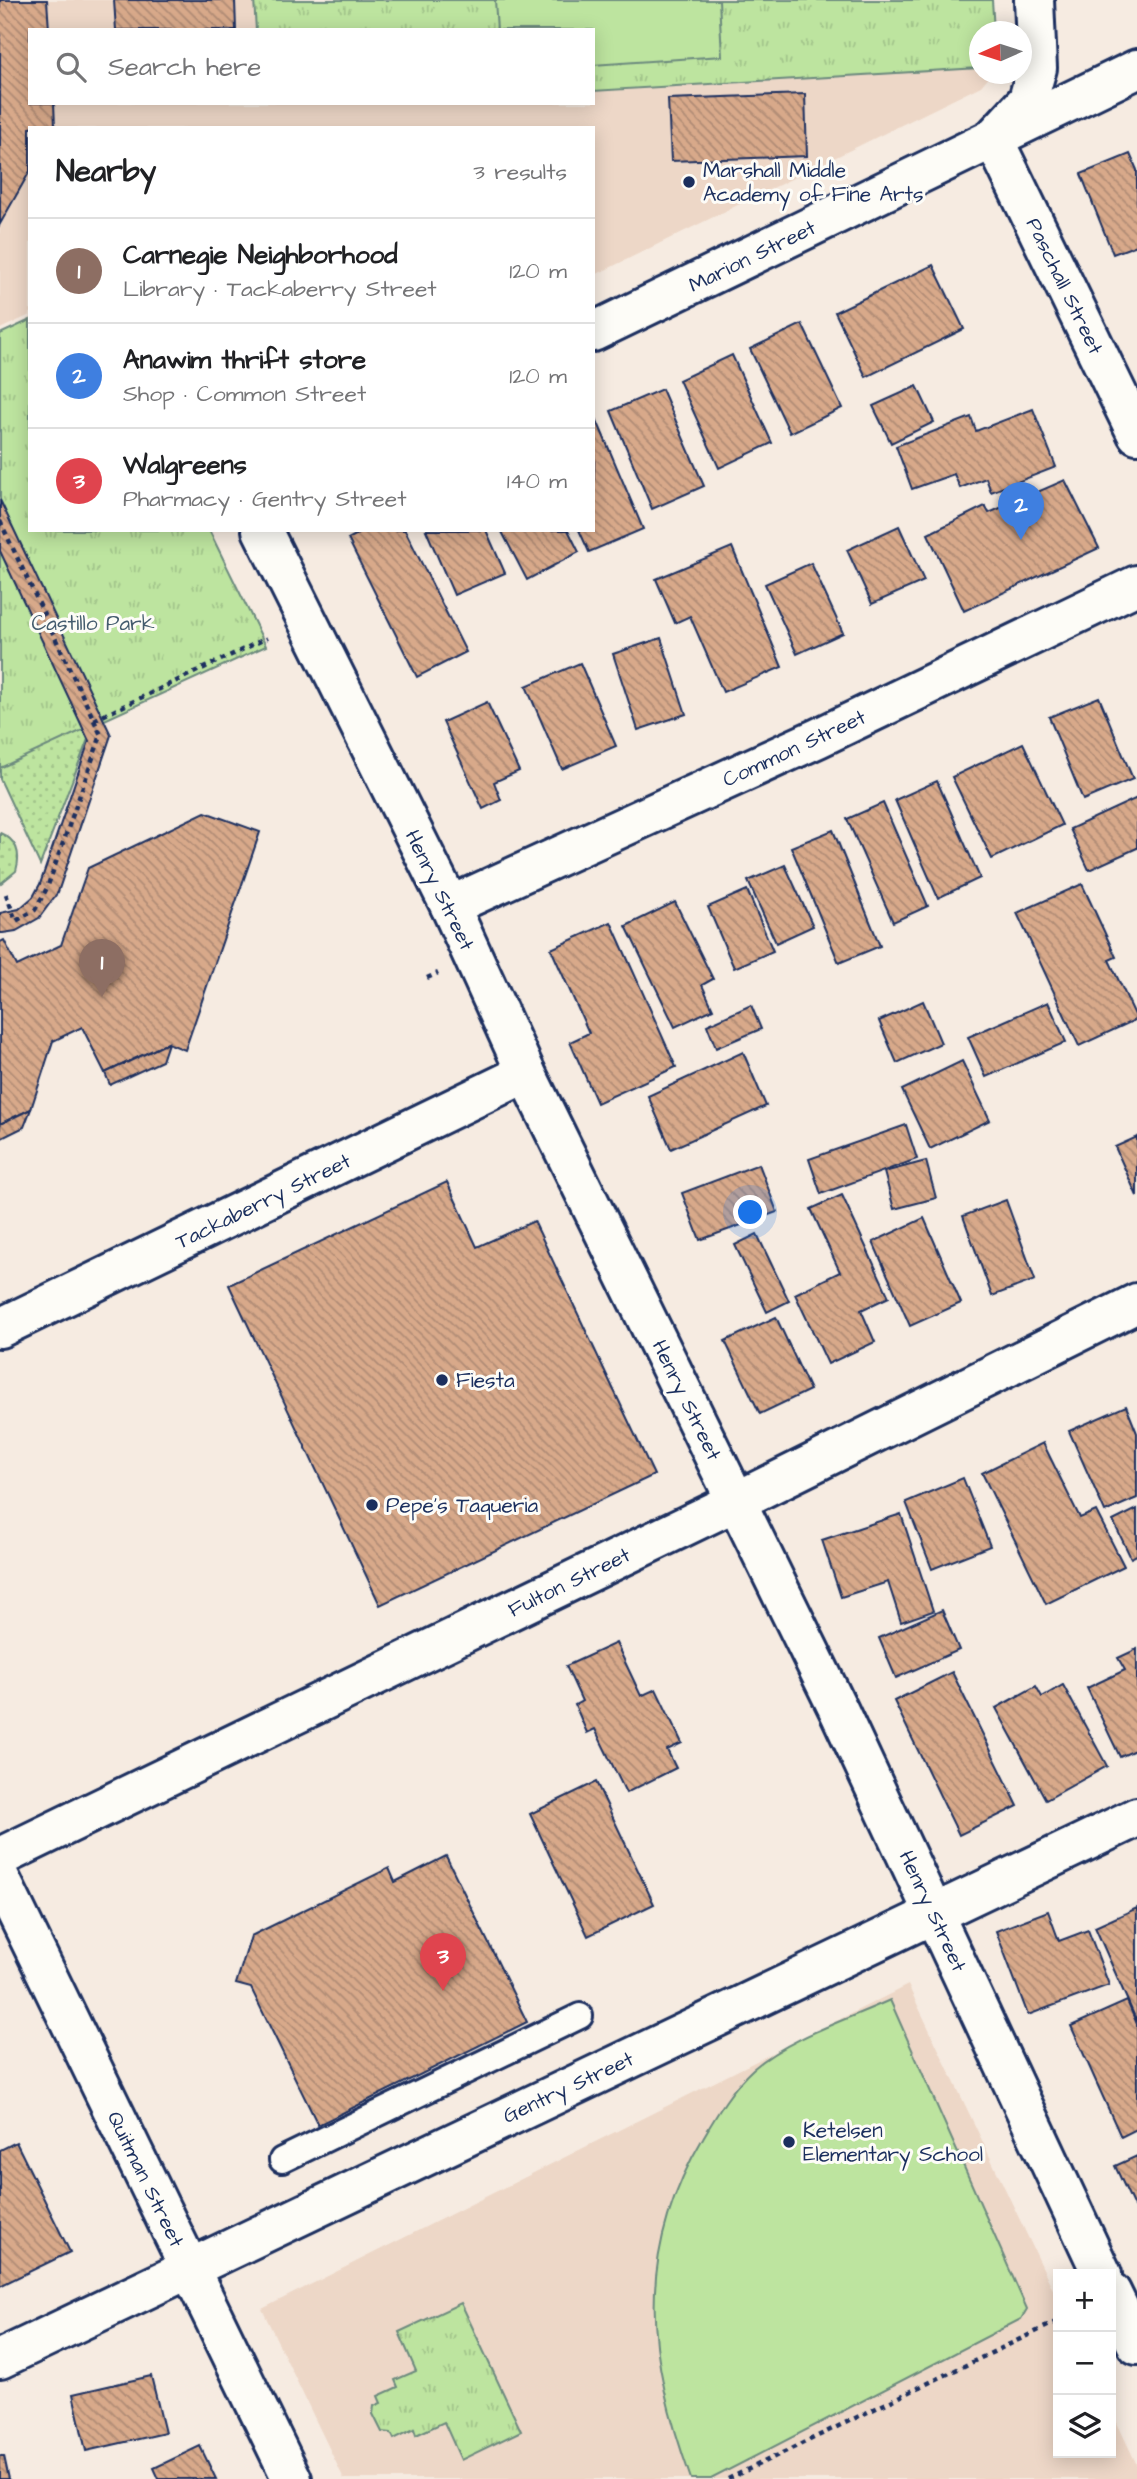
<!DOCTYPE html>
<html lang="en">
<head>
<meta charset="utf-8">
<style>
	:root { --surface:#fff; --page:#f6f6f6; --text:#202124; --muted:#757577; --line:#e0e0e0; --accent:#1b2f5e }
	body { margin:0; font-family:"Architects Daughter",sans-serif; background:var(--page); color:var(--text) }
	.controls { position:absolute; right:21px; bottom:21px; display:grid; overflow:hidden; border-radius:0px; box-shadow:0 4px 18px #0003 }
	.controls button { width:63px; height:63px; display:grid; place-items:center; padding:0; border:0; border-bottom:2px solid var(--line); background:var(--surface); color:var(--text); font:35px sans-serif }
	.compass { position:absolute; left:969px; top:21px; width:63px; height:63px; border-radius:50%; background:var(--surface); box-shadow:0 4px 18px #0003; rotate:267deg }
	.you { position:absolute; left:751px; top:1213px; width:24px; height:24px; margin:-18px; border:5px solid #fff; border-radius:50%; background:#1a73e8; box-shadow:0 0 0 10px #1a73e833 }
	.badge { display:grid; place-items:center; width:46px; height:46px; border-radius:50%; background:var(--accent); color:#fff; font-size:23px; font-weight:700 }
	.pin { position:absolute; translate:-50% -58px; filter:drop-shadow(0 2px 4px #0008) }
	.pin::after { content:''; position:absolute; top:37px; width:24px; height:21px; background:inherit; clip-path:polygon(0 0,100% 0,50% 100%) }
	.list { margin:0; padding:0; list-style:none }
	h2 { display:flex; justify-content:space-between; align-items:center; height:91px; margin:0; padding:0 28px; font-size:30px }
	h2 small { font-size:23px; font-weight:400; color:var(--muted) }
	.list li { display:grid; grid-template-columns:46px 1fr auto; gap:21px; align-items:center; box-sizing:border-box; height:105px; padding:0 28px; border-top:2px solid var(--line) }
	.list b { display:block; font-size:26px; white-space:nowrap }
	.list p { margin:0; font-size:23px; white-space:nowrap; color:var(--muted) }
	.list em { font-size:23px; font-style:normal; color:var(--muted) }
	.icon { flex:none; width:38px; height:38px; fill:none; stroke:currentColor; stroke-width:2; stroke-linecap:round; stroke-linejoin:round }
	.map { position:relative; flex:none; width:1137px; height:2479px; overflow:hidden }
	.search { position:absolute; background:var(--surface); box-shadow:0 4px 18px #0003; left:28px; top:28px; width:567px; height:77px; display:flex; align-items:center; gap:18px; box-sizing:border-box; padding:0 24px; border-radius:0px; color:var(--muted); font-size:26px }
	.panel { position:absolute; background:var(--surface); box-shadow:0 4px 18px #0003; left:28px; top:126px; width:567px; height:406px; border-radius:0px }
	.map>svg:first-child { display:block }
</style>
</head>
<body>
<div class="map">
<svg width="1137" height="2479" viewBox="0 0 1137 2479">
	<defs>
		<pattern id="grass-dots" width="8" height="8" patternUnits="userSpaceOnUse" patternTransform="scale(1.75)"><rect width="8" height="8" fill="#bde49f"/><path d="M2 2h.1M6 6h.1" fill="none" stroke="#a2c48b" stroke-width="1.8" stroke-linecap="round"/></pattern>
		<pattern id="park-tufts" width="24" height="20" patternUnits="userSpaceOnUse" patternTransform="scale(1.75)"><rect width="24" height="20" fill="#bde49f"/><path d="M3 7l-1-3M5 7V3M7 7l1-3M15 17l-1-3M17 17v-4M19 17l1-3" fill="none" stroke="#a2c48b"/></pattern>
		<pattern id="building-back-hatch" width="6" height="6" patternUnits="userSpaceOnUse" patternTransform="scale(1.75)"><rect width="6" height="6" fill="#d8a98a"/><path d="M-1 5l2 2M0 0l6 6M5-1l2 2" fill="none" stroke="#ae8a74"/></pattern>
	</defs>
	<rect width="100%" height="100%" fill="#f6ebe1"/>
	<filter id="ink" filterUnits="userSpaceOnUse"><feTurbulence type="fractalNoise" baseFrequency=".0143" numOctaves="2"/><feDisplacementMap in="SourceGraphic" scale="14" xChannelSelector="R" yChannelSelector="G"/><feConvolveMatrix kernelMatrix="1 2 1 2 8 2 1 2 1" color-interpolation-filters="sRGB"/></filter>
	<g filter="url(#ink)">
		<g fill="#edd7c7" fill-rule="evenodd">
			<path d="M0 0H992L994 31 979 32V74H991L981 86 593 276V128H30V315L0 329ZM30 30H593V103H30Z"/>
			<path d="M908 1985 1058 2300V2453H1111V2410L1137 2465V2479H344L262 2309Z"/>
		</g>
		<g fill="url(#grass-dots)" stroke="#6c8a7e" stroke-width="2">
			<path d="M0 618 53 656 88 739 40 865 0 779Z"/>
			<path d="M0 833C17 840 21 854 16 871L0 884Z"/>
		</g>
		<g fill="url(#park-tufts)" stroke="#6c8a7e" stroke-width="2">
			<path d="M254 0H992L994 31 979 32V68L593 91V30H256Z"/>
			<path d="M30 320V530H209L266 646 0 768V334Z"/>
			<path d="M461 2303 521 2431 461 2460 444 2422 416 2435 414 2429 394 2439 391 2433 382 2432 373 2414 374 2406 381 2403 378 2396 398 2387 395 2380 416 2371 399 2332Z"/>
		</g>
		<g fill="#bde49f" stroke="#6c8a7e" stroke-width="2">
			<path d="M495 0H719L722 56 593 65V30H497Z"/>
			<path d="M890 2000 1027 2309 1021 2319 711 2479H691C647 2356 634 2255 703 2138 717 2114 732 2088 753 2069 787 2039 848 2019 890 2000Z"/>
		</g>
		<g fill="url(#building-back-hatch)" stroke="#1b2f5e" stroke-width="2">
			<path d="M0 0H47L49 30H30V103H54L55 126 30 128V171L0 224Z"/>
			<path d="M114 0H235L236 30H116Z"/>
			<path d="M805 94 807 156 671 161 668 99Z"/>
			<path d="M1130 154 1137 170V245L1113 254 1081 174Z"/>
			<path d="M933 265 964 329 866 377 835 312Z"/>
			<path d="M802 324 842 408 790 433 750 349Z"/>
			<path d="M732 355 772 443 719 468 679 380Z"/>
			<path d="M917 386 934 422 891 443 873 406Z"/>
			<path d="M662 389 704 486 652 509 611 411Z"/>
			<path d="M1033 409 1056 467 991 492 986 478 960 488 954 474 912 489 896 446 971 417 976 431Z"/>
			<path d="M595 416 643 529 589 552 579 530H593Z"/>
			<path d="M1065 480 1099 548 964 611 928 534 985 506 989 513Z"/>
			<path d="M0 500 111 735 58 892 39 918 16 931 3 933H0V913L19 909 33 897 40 884 89 741 0 551Z"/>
			<path d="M899 526 924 581 872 604 847 550Z"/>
			<path d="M365 530H405L466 652 417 677 348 539Z"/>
			<path d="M426 530H486L505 573 454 595Z"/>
			<path d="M501 530H568L579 552 527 580Z"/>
			<path d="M732 547 782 667 723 692 690 616 675 623 656 579Z"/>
			<path d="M811 563 843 633 797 654 765 584Z"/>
			<path d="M661 638 686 714 638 730 613 654Z"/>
			<path d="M580 663 616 746 562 769 526 686Z"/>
			<path d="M1099 697 1133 779 1083 800 1049 717Z"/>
			<path d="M487 702 519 771 494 782 501 800 483 809 443 722Z"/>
			<path d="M1023 743 1062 825 992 859 952 777Z"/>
			<path d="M937 781 980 878 938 898 895 800Z"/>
			<path d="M1137 798V848L1089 870 1070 829Z"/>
			<path d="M883 803 928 906 893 922 847 819Z"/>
			<path d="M205 812 260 832 185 1050 168 1043 105 1073 82 1027 53 1041 31 1109 0 1124V942L4 940 17 966 61 945 88 868Z"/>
			<path d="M833 830 880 946 839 963 791 847Z"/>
			<path d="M785 865 813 926 776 943 748 881Z"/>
			<path d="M1082 884 1116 957 1109 960 1137 1019 1079 1046 1017 913Z"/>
			<path d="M747 890 773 951 734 968 708 907Z"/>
			<path d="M675 902 713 979 702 985 713 1009 675 1027 626 926Z"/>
			<path d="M611 922 676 1067 597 1103 570 1042 589 1033 551 949Z"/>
			<path d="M923 1001 941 1043 897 1063 879 1021Z"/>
			<path d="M1048 1002 1066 1042 986 1077 968 1037Z"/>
			<path d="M751 1005 761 1029 716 1048 707 1025Z"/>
			<path d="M168 1043 162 1061 110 1085 105 1073Z"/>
			<path d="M743 1052 766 1106 671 1149 648 1096Z"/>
			<path d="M962 1061 990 1120 930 1149 902 1090Z"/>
			<path d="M31 1109 24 1127 0 1139V1124Z"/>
			<path d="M906 1125 917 1159 821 1194 809 1159Z"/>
			<path d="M1137 1137V1196L1115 1147Z"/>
			<path d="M926 1161 936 1198 894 1209 884 1172Z"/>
			<path d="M759 1164 777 1212 700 1240 682 1193Z"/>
			<path d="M447 1182 477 1247 534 1221 654 1475 380 1605 229 1285Z"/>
			<path d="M842 1195 889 1297 861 1310 875 1342 828 1364 795 1294 840 1272 811 1209Z"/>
			<path d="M1006 1200 1035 1280 992 1296 963 1216Z"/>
			<path d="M924 1218 961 1303 910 1326 873 1242Z"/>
			<path d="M757 1234 789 1301 767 1312 735 1245Z"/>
			<path d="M776 1317 810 1390 760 1414 725 1341Z"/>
			<path d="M1126 1406 1137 1433V1498L1105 1512 1069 1431Z"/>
			<path d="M1043 1443 1080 1518 1096 1511 1124 1566 1046 1604 982 1473Z"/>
			<path d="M963 1478 990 1546 932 1569 906 1502Z"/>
			<path d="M1137 1509V1555L1131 1558 1113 1521Z"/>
			<path d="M901 1514 933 1611 901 1622 888 1582 841 1597 822 1540Z"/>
			<path d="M942 1610 959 1650 896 1678 879 1638Z"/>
			<path d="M616 1643 641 1696 656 1689 682 1743 667 1750 676 1768 626 1793 595 1729 587 1733 575 1705 582 1701 566 1666Z"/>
			<path d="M1137 1649V1749L1120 1757 1087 1688 1125 1670 1118 1658Z"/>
			<path d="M952 1672 1018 1806 959 1835 894 1701Z"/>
			<path d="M1063 1685 1107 1766 1046 1800 996 1708 1036 1686 1042 1697Z"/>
			<path d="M596 1782 654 1904 588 1936 530 1814Z"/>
			<path d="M446 1856 527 2022 318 2125 251 1988 236 1984 251 1936 389 1868 395 1882Z"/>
			<path d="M1137 1908V2022L1095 1927Z"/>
			<path d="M1048 1911 1059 1941 1088 1930 1109 1985 1028 2015 996 1931Z"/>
			<path d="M1127 2001 1137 2024V2129L1121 2137 1071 2026Z"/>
			<path d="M16 2142 70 2252 0 2286V2150Z"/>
			<path d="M1137 2156V2213L1115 2166Z"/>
			<path d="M151 2376 165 2433 86 2451 73 2394Z"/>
			<path d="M200 2446 216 2479H159L154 2468Z"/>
			<path d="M0 2456H4L9 2479H0Z"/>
		</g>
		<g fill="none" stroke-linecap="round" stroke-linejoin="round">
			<g stroke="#1b2f5e" stroke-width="30">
				<path id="lane" d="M282 2160 580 2016"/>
			</g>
			<g stroke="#1b2f5e" stroke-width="44">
				<g id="street">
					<path d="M1034 0 1037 68 1028 100 993 138 1137 434"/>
					<path d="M593 332 1137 69"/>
					<path d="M262 530 450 906 526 1073 839 1711 1102 2274"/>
					<path d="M450 906 818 738 1137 585"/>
					<path d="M0 1328 526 1073"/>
					<path d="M1111 2292 1137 2345"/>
					<path d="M0 2359 1137 1817"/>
				</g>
			</g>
			<g stroke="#1b2f5e" stroke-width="44">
				<g id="secondary">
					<path d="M0 1857 737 1501 1137 1303"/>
					<path d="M0 1878 292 2479"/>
				</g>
			</g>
			<g stroke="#1b2f5e" stroke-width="4.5" stroke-dasharray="5 5" stroke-linecap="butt">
				<path d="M0 521 101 735 47 888 35 910 16 921 6 894"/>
				<path d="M94 720 267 638"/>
				<path d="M427 978 438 973"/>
				<path d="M728 2479 1058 2321"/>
			</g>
			<use href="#lane" stroke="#fdfcf7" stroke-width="24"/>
			<use href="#street" stroke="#fdfcf7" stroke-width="38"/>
			<use href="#secondary" stroke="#fdfcf7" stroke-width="38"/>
		</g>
	</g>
	<g fill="#1b2f5e" stroke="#fdfcf7" stroke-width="2.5">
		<circle cx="689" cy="182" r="7"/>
		<circle cx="442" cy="1380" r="7"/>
		<circle cx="372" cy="1505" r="7"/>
		<circle cx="789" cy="2142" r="7"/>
	</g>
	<g text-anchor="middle" stroke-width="6" stroke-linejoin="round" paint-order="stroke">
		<g font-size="21" fill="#1b2f5e" stroke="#fdfcf7" text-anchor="start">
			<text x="703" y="177">Marshall Middle<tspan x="703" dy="24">Academy of Fine Arts</tspan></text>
			<text x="456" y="1387">Fiesta</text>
			<text x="386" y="1512">Pepe's Taqueria</text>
			<text x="803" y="2137">Ketelsen<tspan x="803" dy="24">Elementary School</tspan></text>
		</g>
		<g font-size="21" fill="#1b2f5e" stroke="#fdfcf7">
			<text transform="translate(752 256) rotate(-26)" y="7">Marion Street</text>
			<text transform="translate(1065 286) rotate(64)" y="7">Paschall Street</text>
			<text transform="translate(794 748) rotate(-25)" y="7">Common Street</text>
			<text transform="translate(440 890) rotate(64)" y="7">Henry Street</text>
			<text transform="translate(263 1201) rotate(-26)" y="7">Tackaberry Street</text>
			<text transform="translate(687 1400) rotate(64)" y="7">Henry Street</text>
			<text transform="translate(569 1582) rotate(-26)" y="7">Fulton Street</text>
			<text transform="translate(933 1911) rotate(65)" y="7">Henry Street</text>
			<text transform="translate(568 2087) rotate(-25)" y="7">Gentry Street</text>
			<text transform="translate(146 2179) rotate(64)" y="7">Quitman Street</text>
		</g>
		<g font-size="21" fill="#445c6e" stroke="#fdfcf7">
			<text x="93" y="630">Castillo Park</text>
		</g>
	</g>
</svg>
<div class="controls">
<button>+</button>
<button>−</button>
<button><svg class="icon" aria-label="layers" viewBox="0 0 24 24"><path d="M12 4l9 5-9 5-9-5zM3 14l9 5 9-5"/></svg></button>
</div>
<svg class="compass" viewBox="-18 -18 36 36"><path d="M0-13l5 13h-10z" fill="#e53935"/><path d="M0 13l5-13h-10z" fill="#757577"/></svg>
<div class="you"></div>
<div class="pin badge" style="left:102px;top:997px;background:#8d6e63">1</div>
<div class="pin badge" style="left:1021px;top:540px;background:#3f7fe0">2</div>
<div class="pin badge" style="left:443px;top:1991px;background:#e0444e">3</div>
<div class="search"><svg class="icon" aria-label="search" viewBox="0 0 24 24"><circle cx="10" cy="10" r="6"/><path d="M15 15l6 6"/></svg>Search here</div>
<section class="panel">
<h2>Nearby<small>3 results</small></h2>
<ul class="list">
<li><span class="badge" style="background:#8d6e63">1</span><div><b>Carnegie Neighborhood</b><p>Library · Tackaberry Street</p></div><em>120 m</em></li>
<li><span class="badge" style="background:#3f7fe0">2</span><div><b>Anawim thrift store</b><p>Shop · Common Street</p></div><em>120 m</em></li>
<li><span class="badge" style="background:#e0444e">3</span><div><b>Walgreens</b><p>Pharmacy · Gentry Street</p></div><em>140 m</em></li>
</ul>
</section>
</div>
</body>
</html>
